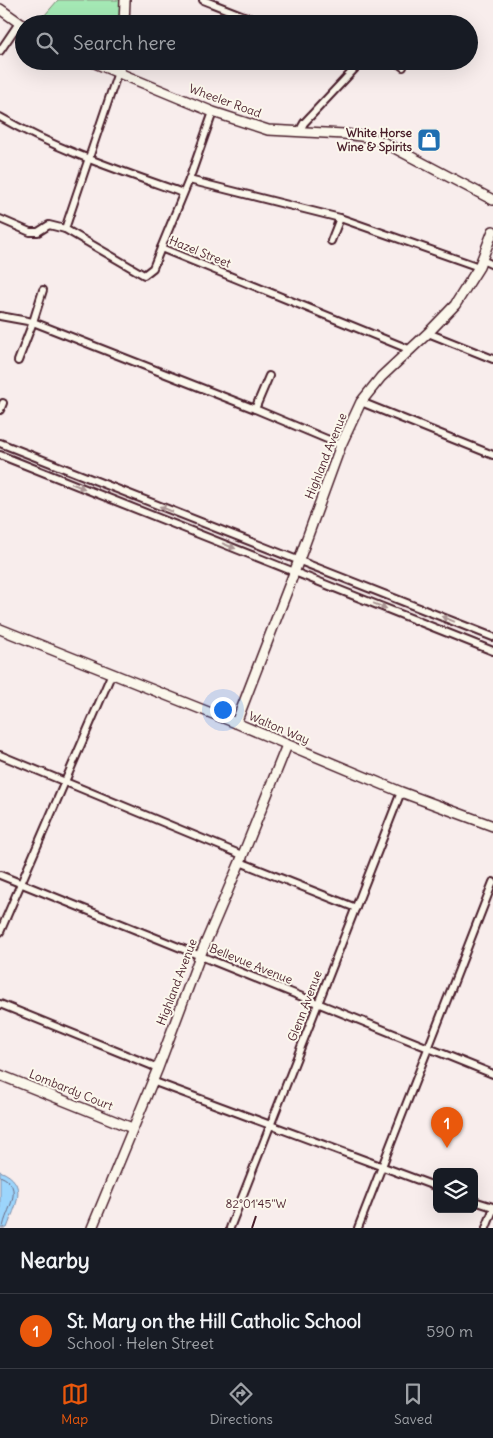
<!DOCTYPE html>
<html lang="en">
<head>
<meta charset="utf-8">
<style>
	:root { --surface:#171b24; --page:#20242c; --text:#f1f3f6; --muted:#9ea1a6; --line:#363941; --accent:#ea580c }
	body { margin:0; font-family:Delius,sans-serif; background:var(--page); color:var(--text) }
	.controls { position:absolute; right:15px; bottom:15px; display:grid; overflow:hidden; border-radius:8px; box-shadow:0 5px 20px #0002 }
	.controls button { width:45px; height:45px; display:grid; place-items:center; padding:0; border:0; border-bottom:1px solid var(--line); background:var(--surface); color:var(--text); font:25px sans-serif }
	.you { position:absolute; left:222px; top:709px; width:18px; height:18px; margin:-12px; border:4px solid #fff; border-radius:50%; background:#1a73e8; box-shadow:0 0 0 8px #1a73e833 }
	.badge { display:grid; place-items:center; width:32px; height:32px; border-radius:50%; background:var(--accent); color:#fff; font-size:16px; font-weight:700 }
	.pin { position:absolute; translate:-50% -41px; filter:drop-shadow(0 1px 2px #0008) }
	.pin::after { content:''; position:absolute; top:26px; width:18px; height:15px; background:inherit; clip-path:polygon(0 0,100% 0,50% 100%) }
	.list { margin:0; padding:0; list-style:none }
	h2 { display:flex; justify-content:space-between; align-items:center; height:65px; margin:0; padding:0 20px; font-size:21px }
	h2 small { font-size:16px; font-weight:400; color:var(--muted) }
	.list li { display:grid; grid-template-columns:32px 1fr auto; gap:15px; align-items:center; box-sizing:border-box; height:75px; padding:0 20px; border-top:1px solid var(--line) }
	.list b { display:block; font-size:19px; white-space:nowrap }
	.list p { margin:0; font-size:16px; white-space:nowrap; color:var(--muted) }
	.list em { font-size:16px; font-style:normal; color:var(--muted) }
	.icon { flex:none; width:28px; height:28px; fill:none; stroke:currentColor; stroke-width:2; stroke-linecap:round; stroke-linejoin:round }
	.map { position:relative; flex:none; width:493px; height:1228px; overflow:hidden }
	.search { position:absolute; background:var(--surface); box-shadow:0 5px 20px #0002; left:15px; right:15px; top:15px; height:55px; display:flex; align-items:center; gap:12px; box-sizing:border-box; padding:0 18px; border-radius:28px; color:var(--muted); font-size:19px }
	.sheet { height:140px; background:var(--surface) }
	nav { display:flex; justify-content:space-around; align-items:center; box-sizing:border-box; height:70px; border-top:1px solid var(--line); background:var(--surface); font-size:14px; color:var(--muted) }
	nav a { display:grid; justify-items:center; gap:2px }
	nav .on { color:var(--accent) }
	.map>svg:first-child { display:block }
</style>
</head>
<body>
<div class="map">
<svg width="493" height="1228" viewBox="0 0 493 1228">
	<rect width="100%" height="100%" fill="#f8edec"/>
	<filter id="ink" filterUnits="userSpaceOnUse"><feTurbulence type="fractalNoise" baseFrequency=".02" numOctaves="2"/><feDisplacementMap in="SourceGraphic" scale="10" xChannelSelector="R" yChannelSelector="G"/><feConvolveMatrix kernelMatrix="1 2 1 2 8 2 1 2 1" color-interpolation-filters="sRGB"/></filter>
	<g filter="url(#ink)">
		<path fill="#a5e9b5" stroke="#788470" d="M58 0H122L121 24H37Z"/>
		<path fill="#9cd5fc" stroke="#7b8ca8" d="M0 1171C30 1183 15 1206 7 1228H0Z"/>
		<g fill="none" stroke-linecap="round" stroke-linejoin="round">
			<path stroke="#6b687f" stroke-width="1" d="M0 1176C27 1187 5 1210 3 1228"/>
			<g stroke="#4a1f2b" stroke-width="10">
				<g id="street">
					<path d="M203 0 264 24"/>
					<path d="M0 51 19 23"/>
					<path d="M396 61 403 67"/>
					<path d="M0 117C57 150 121 171 183 193"/>
					<path d="M299 132 304 123 362 61"/>
					<path d="M189 180 340 218 479 267"/>
					<path d="M0 219 30 232H38L49 225 65 229 144 275 153 268 161 248 411 350"/>
					<path d="M65 229 118 72"/>
					<path d="M331 241 340 218"/>
					<path d="M161 248 189 180 213 112"/>
					<path d="M482 260 493 265"/>
					<path d="M0 316 33 322 255 409 341 445"/>
					<path d="M428 333 493 359"/>
					<path d="M18 361 33 322 43 290"/>
					<path d="M361 402 493 455"/>
					<path d="M255 409 269 376"/>
					<path d="M0 410 3 403"/>
					<path d="M0 443 493 637"/>
					<path d="M0 455 493 651"/>
					<path d="M0 755 242 855"/>
					<path d="M240 862 356 908"/>
					<path d="M0 875 493 1074"/>
					<path d="M0 932 112 673"/>
					<path d="M0 1004 158 1068"/>
					<path d="M152 1081 437 1187"/>
					<path d="M474 1201 493 1207"/>
					<path d="M230 1228 401 792"/>
					<path d="M358 1228 493 882"/>
					<path d="M486 1228 493 1210"/>
				</g>
			</g>
			<g stroke="#4a1f2b" stroke-width="12">
				<g id="secondary">
					<path d="M0 9 24 26"/>
					<path d="M124 24 125 0"/>
					<path d="M90 61 213 112 268 130 344 134 368 137 383 142 493 200"/>
					<path d="M118 72 122 61"/>
					<path d="M0 629 236 723 401 792 493 826"/>
					<path d="M236 723 299 560 341 445 361 402 381 377 428 333 455 305 479 267 493 231"/>
					<path d="M0 1075 132 1128"/>
					<path d="M92 1228 158 1068 200 956 240 862 287 745"/>
				</g>
			</g>
			<use href="#street" stroke="#fbf7ec" stroke-width="6"/>
			<use href="#secondary" stroke="#fbf7ec" stroke-width="9"/>
		</g>
		<defs><path id="oneway-solid" d="M-6-.8H1V-3.2L6.5 0L1 3.2V.8H-6Z" transform="scale(1.25)"/></defs>
		<g fill="#ab9695">
			<use href="#oneway-solid" transform="translate(78 486) rotate(21)"/>
			<use href="#oneway-solid" transform="translate(166 509) rotate(-158)"/>
			<use href="#oneway-solid" transform="translate(229 546) rotate(22)"/>
			<use href="#oneway-solid" transform="translate(380 606) rotate(22)"/>
			<use href="#oneway-solid" transform="translate(448 619) rotate(-158)"/>
		</g>
	</g>
	<path fill="none" stroke="#4a1f2b" stroke-width="2" d="M252 1228 256 1216"/>
	<defs>
		<g id="shop-square" transform="scale(1.25)"><rect x="-9" y="-9" width="18" height="18" rx="4" fill="#1f6fb2" stroke="#fbf7ec"/><path d="M-5-2.5h2.3a2.7 3.5 0 0 1 5.4 0H5L5.5 6h-11ZM-1.5-2.5h3a1.5 2.3 0 0 0-3 0Z" fill="#fff"/></g>
	</defs>
	<g fill-rule="evenodd">
		<use href="#shop-square" x="429" y="140"/>
	</g>
	<g text-anchor="middle" stroke-width="4" stroke-linejoin="round" paint-order="stroke">
		<g font-size="12" fill="#4a1f2b" stroke="#fbf7ec">
			<text transform="translate(225 101) rotate(20)" y="4">Wheeler Road</text>
			<text transform="translate(200 252) rotate(22)" y="4">Hazel Street</text>
			<text transform="translate(326 456) rotate(-68)" y="4">Highland Avenue</text>
			<text transform="translate(279 728) rotate(23)" y="4">Walton Way</text>
			<text transform="translate(251 964) rotate(22)" y="4">Bellevue Avenue</text>
			<text transform="translate(177 982) rotate(-69)" y="4">Highland Avenue</text>
			<text transform="translate(305 1006) rotate(-69)" y="4">Glenn Avenue</text>
			<text transform="translate(71 1090) rotate(22)" y="4">Lombardy Court</text>
		</g>
		<g font-size="12" font-weight="bold" fill="#4a1f2b" stroke="#fbf7ec" text-anchor="end">
			<text x="412" y="137">White Horse<tspan x="412" dy="14">Wine &amp; Spirits</tspan></text>
		</g>
	</g>
	<g font-size="12" text-anchor="middle" fill="#4a1f2b" stroke="#fbf7ec" stroke-width="4" stroke-linejoin="round" paint-order="stroke">
		<text x="256" y="1208">82°01'45"W</text>
	</g>
</svg>
<div class="controls">
<button><svg class="icon" aria-label="layers" viewBox="0 0 24 24"><path d="M12 4l9 5-9 5-9-5zM3 14l9 5 9-5"/></svg></button>
</div>
<div class="you"></div>
<div class="pin badge" style="left:447px;top:1148px">1</div>
<div class="search"><svg class="icon" aria-label="search" viewBox="0 0 24 24"><circle cx="10" cy="10" r="6"/><path d="M15 15l6 6"/></svg>Search here</div>
</div>
<section class="sheet">
<h2>Nearby<small></small></h2>
<ul class="list">
<li><span class="badge">1</span><div><b>St. Mary on the Hill Catholic School</b><p>School · Helen Street</p></div><em>590 m</em></li>
</ul>
</section>
<nav>
<a class="on"><svg class="icon" aria-label="map" viewBox="0 0 24 24"><path d="M3 6l6-2 6 2 6-2v14l-6 2-6-2-6 2zM9 4v14M15 6v14"/></svg>Map</a>
<a><svg class="icon" aria-label="directions" viewBox="0 0 24 24"><path d="M12 3l9 9-9 9-9-9zM9 14v-3h6M13 9l2 2-2 2"/></svg>Directions</a>
<a><svg class="icon" aria-label="saved" viewBox="0 0 24 24"><path d="M7 4h10v16l-5-4-5 4z"/></svg>Saved</a>
</nav>
</body>
</html>
